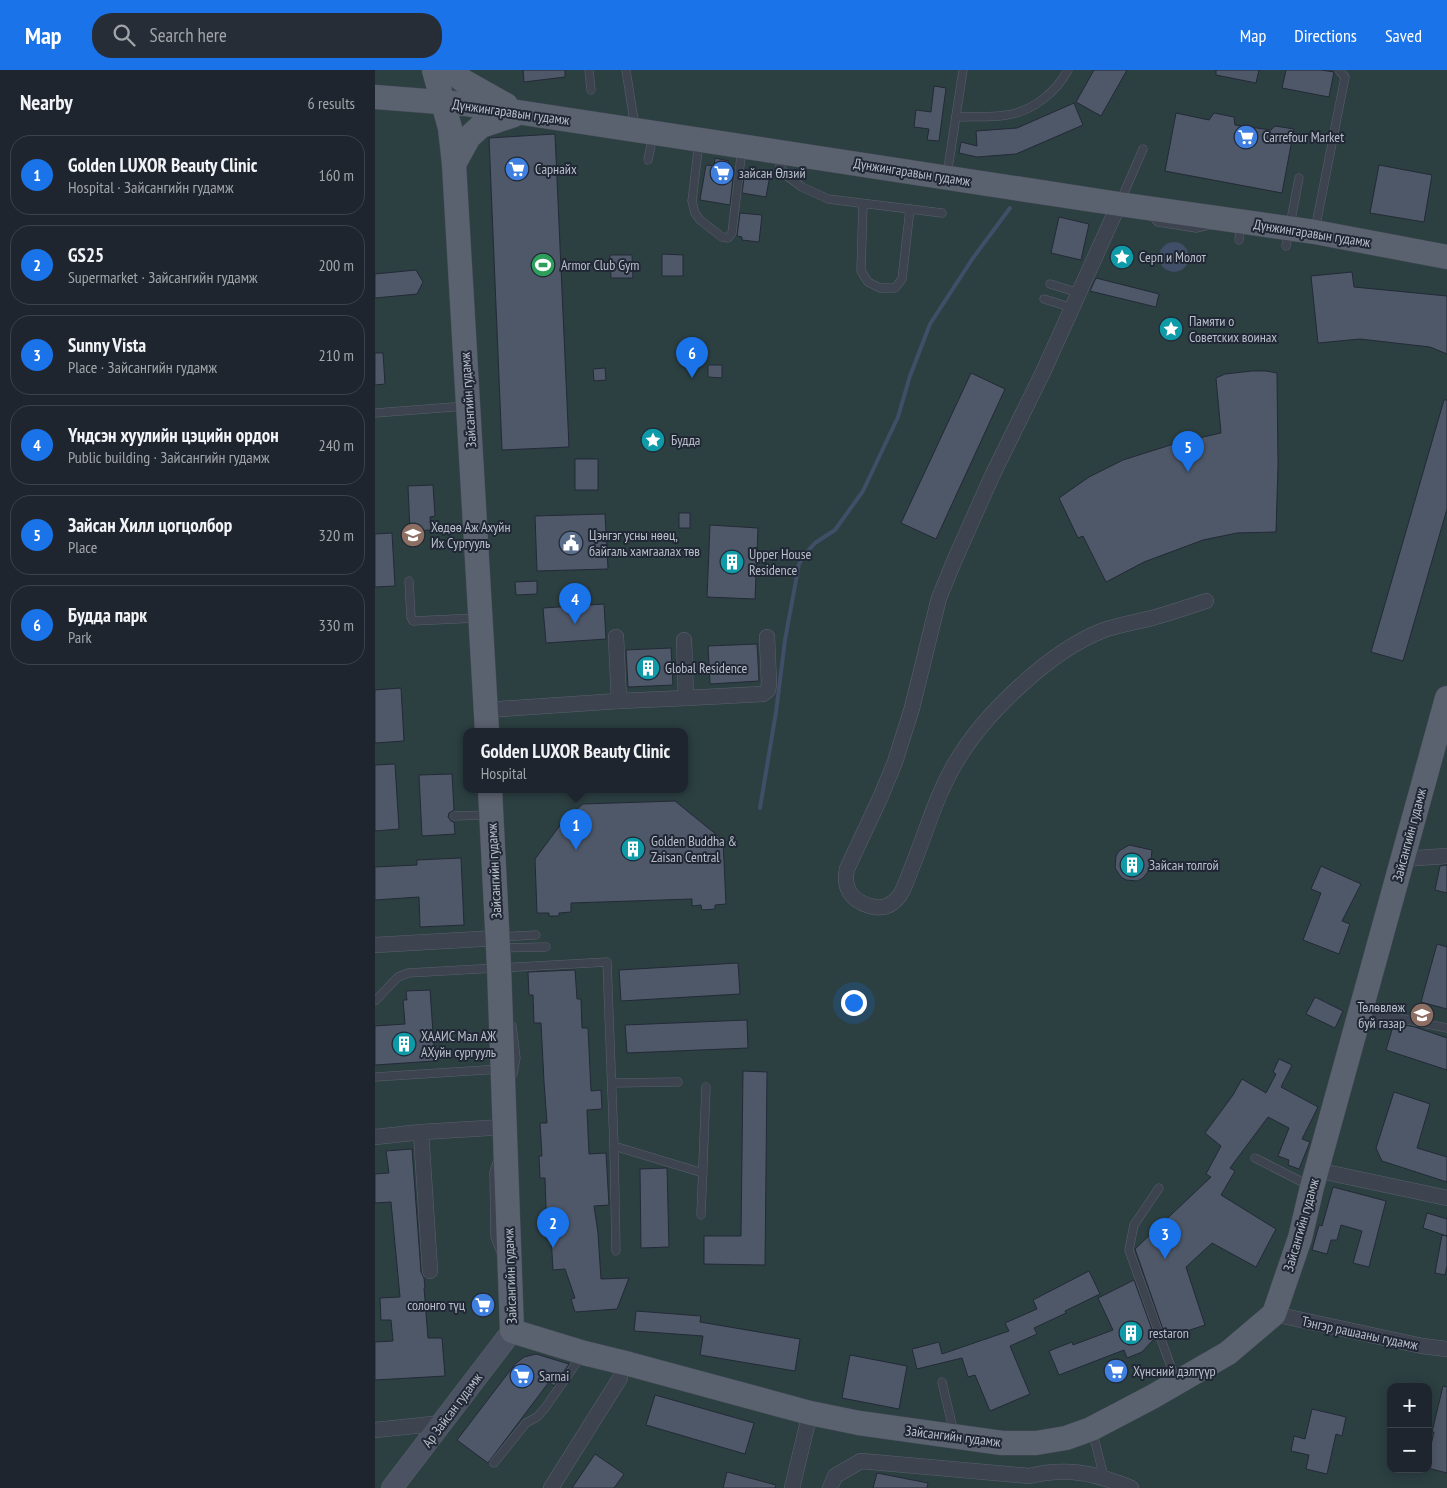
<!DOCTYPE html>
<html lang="en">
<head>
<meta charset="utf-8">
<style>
	:root { --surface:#1f252f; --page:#272d37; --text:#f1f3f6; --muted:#a1a5aa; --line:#3c424b; --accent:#1a73e8 }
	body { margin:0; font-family:"PT Sans Narrow",sans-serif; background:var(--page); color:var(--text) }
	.controls { position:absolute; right:15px; bottom:15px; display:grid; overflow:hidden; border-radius:10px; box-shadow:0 2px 12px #0003 }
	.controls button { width:45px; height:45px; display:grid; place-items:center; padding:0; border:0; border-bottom:1px solid var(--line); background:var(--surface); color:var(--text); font:25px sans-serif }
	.you { position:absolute; left:478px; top:932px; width:18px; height:18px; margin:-12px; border:4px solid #fff; border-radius:50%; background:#1a73e8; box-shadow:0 0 0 8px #1a73e833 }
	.badge { display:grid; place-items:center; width:32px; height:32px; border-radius:50%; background:var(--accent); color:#fff; font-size:16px; font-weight:700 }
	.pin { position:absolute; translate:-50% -41px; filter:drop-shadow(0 1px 2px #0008) }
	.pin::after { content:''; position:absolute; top:26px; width:18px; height:15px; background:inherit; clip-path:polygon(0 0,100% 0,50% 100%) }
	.popup { position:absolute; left:88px; top:658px; width:225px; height:65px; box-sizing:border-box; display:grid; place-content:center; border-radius:10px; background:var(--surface); filter:drop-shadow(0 1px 4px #0005); font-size:16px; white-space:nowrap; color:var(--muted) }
	.popup b { font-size:19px; color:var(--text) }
	.popup::after { content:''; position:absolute; left:50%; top:100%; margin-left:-10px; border:10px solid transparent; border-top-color:var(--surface) }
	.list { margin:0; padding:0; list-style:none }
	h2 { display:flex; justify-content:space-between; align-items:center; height:65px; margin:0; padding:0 20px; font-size:21px }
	h2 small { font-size:16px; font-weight:400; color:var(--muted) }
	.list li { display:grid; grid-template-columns:32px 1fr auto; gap:15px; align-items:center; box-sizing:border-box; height:80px; margin:0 10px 10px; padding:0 10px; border:1px solid var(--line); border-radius:20px }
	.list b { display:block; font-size:19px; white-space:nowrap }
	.list p { margin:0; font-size:16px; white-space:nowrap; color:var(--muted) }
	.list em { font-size:16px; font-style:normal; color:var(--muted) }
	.icon { flex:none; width:28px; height:28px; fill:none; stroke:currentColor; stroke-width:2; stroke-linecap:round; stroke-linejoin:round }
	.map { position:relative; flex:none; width:1072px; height:1418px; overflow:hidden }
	header { display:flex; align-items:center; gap:30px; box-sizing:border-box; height:70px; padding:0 25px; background:var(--accent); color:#fff }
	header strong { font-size:24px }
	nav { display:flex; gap:28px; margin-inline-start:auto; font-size:18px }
	.search { width:350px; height:45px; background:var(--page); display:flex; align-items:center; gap:12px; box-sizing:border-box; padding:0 18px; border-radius:20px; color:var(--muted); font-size:19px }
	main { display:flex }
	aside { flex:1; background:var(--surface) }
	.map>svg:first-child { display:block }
</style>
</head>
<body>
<header>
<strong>Map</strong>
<div class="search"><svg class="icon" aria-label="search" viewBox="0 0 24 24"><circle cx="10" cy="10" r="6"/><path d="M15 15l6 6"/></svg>Search here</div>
<nav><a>Map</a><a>Directions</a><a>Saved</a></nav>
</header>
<main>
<aside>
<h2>Nearby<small>6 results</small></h2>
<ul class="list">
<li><span class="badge">1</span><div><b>Golden LUXOR Beauty Clinic</b><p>Hospital · Зайсангийн гудамж</p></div><em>160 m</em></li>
<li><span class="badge">2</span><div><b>GS25</b><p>Supermarket · Зайсангийн гудамж</p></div><em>200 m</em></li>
<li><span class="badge">3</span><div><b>Sunny Vista</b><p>Place · Зайсангийн гудамж</p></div><em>210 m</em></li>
<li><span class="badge">4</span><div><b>Үндсэн хуулийн цэцийн ордон</b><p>Public building · Зайсангийн гудамж</p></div><em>240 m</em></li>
<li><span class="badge">5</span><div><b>Зайсан Хилл цогцолбор</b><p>Place</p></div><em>320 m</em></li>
<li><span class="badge">6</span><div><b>Будда парк</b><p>Park</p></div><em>330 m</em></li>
</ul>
</aside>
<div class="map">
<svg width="1072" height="1418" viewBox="0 0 1072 1418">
	<rect width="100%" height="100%" fill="#29313f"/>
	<path fill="#2c3f41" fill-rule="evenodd" d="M0 0H1072V1418H0ZM92 661H310V719H92ZM1016 1317H1053V1399H1016Z"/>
	<circle fill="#404e67" cx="799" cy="187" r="15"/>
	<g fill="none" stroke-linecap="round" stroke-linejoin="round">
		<path stroke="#404e67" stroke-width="4" d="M385 738 401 642 410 570 424 494 431 483 440 473 460 460 488 421 523 347 535 306 555 254 598 188 635 138"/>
	</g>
	<g fill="#4f5868" stroke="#232a37">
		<path d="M148 0H190V7L149 12Z"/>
		<path d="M719 0H752L726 46 701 32Z"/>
		<path d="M841 0H884L881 13 841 5Z"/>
		<path d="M911 0H946L959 2 954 27 907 18Z"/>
		<path d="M559 16 571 18 564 71 552 70 554 59 539 57 541 40 556 42Z"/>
		<path d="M699 33 708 55 641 84 602 87 584 83 586 72 602 76 601 61 642 58Z"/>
		<path d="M801 43 834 50 839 43 859 47 860 55 896 60 900 56 919 59 907 123 790 101Z"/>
		<path d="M180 64 194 377 127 380 114 68Z"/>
		<path d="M340 88 354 91 352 98 359 99 355 135 325 130 331 95 339 96Z"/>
		<path d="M1004 95 1057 105 1049 152 995 143Z"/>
		<path d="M370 101 395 105 391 127 367 123Z"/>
		<path d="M365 143 387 145 384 172 367 170V167L362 166Z"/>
		<path d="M684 147 714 154 706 190 676 183Z"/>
		<path d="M287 184 308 185V206H287Z"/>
		<path d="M235 185H257L258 208H236Z"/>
		<path d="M41 200 48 212 42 224 0 228V204Z"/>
		<path d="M977 202 979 217 1072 226V284L1055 277 985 269 943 273 936 206Z"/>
		<path d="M721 208 784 224 781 237 715 221Z"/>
		<path d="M0 283H8L10 314 0 315Z"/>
		<path d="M333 295H347V308L333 307Z"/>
		<path d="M230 298 231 310 219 311 218 299Z"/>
		<path d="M877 301H891L902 303 903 395 901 462 862 463 828 470 769 492 731 512 708 466 703 468 684 428 714 407 748 390 802 373 846 363 841 308 850 304Z"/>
		<path d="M596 303 630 319 561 469 526 453Z"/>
		<path d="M1069 330H1072V439L1028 591 996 582Z"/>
		<rect x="200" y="389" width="23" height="31"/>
		<path d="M58 415 60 446 55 447 56 460 35 461 33 416Z"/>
		<rect x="304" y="443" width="11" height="15"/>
		<path d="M230 444 233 499 162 501 160 446Z"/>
		<path d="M335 455 383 458 380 529 332 527Z"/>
		<path d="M17 463 20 516 0 517V464Z"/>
		<path d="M162 511V524L141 525 140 512Z"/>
		<path d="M229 534 231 569 171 573 168 538Z"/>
		<path d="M382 574 384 611 335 614 333 576Z"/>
		<path d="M296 578 298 615 253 617 251 580Z"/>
		<path d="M26 618 29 671 0 673V620Z"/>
		<path d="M20 694 24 759 0 761V695Z"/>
		<path d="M77 704 79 740 74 743 73 747 76 751 79 752 80 764 47 766 44 705Z"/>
		<path d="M300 731 348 770 351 834 340 835V839L327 840 326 835 317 836V829L196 833V842L184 843V846H174V843H162L160 789 189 750 208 734Z"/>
		<path d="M754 775 777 780 775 799 768 808 762 811 751 810 746 807 740 798 741 786 744 781Z"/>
		<path d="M86 788 89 855 45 857 44 827 0 830V797L42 795V790Z"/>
		<path d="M1072 795V823L1060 820 1065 796Z"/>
		<path d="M946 796 986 814 967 851 975 854 964 884 928 870 946 823 936 819Z"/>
		<path d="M1062 874 1072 877V939L1046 932Z"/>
		<path d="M363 893 365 924 246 931 244 900Z"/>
		<path d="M200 900 202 929H206L207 958H213L216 1021 226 1020 227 1039 212 1040 214 1084 231 1083 234 1135 219 1136 223 1163 226 1209 254 1208 242 1239 200 1242 196 1229 200 1228 190 1199 178 1200 176 1165 171 1137 170 1108H165L164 1086H167L165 1053H172L169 1012 166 953H159L158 925H154L153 902Z"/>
		<path d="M55 920 60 991 0 995V956L30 954 28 930H32L31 921Z"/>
		<path d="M940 927 968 941 960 958 931 944Z"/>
		<path d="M372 950 373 978 252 983 250 955Z"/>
		<path d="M1019 953 1040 957 1072 968V1000L1011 980Z"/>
		<path d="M904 989 917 995 906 1017 943 1037 927 1069 935 1072 924 1099 913 1095 914 1090 903 1086 914 1058 893 1047 855 1098 860 1101 846 1125 901 1159 881 1197 837 1173 811 1197 830 1255 791 1268 760 1179 836 1107 831 1104 846 1076 830 1063 858 1025 867 1009 891 1023 901 1004 898 1002Z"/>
		<path d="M368 1001 392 1002 390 1195 329 1194V1166H366Z"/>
		<path d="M1019 1022 1055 1034 1042 1078 1072 1087V1112L1007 1091 1001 1078Z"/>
		<path d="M37 1079 46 1202 49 1208 50 1218H49L53 1268H67L70 1306 0 1310V1272L18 1271 16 1250H6L5 1228 25 1227 16 1132 0 1133V1104L14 1103 11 1081Z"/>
		<path d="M292 1098 294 1177 266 1178 265 1099Z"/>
		<path d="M958 1117 1011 1131 994 1197 978 1193 987 1161 966 1155 962 1170H956L952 1184 937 1180 944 1155 947 1156Z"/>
		<path d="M1052 1143 1072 1149V1196L1070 1205 1060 1203 1067 1165 1072 1166 1048 1158Z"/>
		<path d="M714 1201 725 1224 690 1241 691 1243 659 1258 662 1264 635 1276 655 1324 615 1341 600 1305 593 1307 587 1288 542 1299 537 1279 564 1272 567 1284 634 1261 630 1253 662 1239 658 1230Z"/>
		<path d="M759 1210 780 1268 767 1282 752 1288 749 1280 684 1305 674 1281 697 1272 698 1275 738 1260 723 1228Z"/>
		<path d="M261 1241 326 1246 325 1252 425 1269 420 1301 325 1285 328 1266 259 1261Z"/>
		<path d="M161 1284 194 1294 179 1316 174 1312 113 1393 82 1370 140 1294 149 1287Z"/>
		<path d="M475 1285 532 1296 524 1339 467 1328Z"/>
		<path d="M1068 1316 1072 1317V1403L1053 1398V1388L1059 1362H1057Z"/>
		<path d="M280 1325 379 1353 370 1384 271 1355Z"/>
		<path d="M937 1339 971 1347 967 1366 961 1364 952 1404 931 1399 934 1385 916 1381 919 1366 930 1369Z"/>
		<path d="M220 1384 249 1404 239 1418H197Z"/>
		<path d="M352 1402 401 1415 400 1418H348Z"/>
		<path d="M502 1403 553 1413 552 1418H498Z"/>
	</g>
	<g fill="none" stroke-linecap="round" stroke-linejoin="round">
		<g stroke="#5a616d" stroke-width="9">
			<g id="lane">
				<path d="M214 0 216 20"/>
				<path d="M251 0 260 57"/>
				<path d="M581 47C598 46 616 48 632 45 658 41 681 22 693 0"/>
				<path d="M324 72 317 131 320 143 325 150 347 167 353 168 357 163 367 78"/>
				<path d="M406 85 405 96 412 106 427 117 453 129 567 143"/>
				<path d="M273 90 278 65"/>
				<path d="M572 105 588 0"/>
				<path d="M745 132 768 79"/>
				<path d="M488 134 486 201 493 212 505 218H520L527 209 535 139"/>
				<path d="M777 145 783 152 821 158 834 155"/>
				<path d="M940 160 970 7 964 0"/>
				<path d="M864 170 866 154"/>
				<path d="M911 176 924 108"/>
				<path d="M675 214 704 223"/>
				<path d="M669 229 698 238"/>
				<path d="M0 343 91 336"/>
				<path d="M34 511 36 547 38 551 102 548"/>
				<path d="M79 746 114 745"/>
				<path d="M124 867 161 865"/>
				<path d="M125 878 171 877"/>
				<path d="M0 931 23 907 33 903 232 892 239 1076 241 1181"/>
				<path d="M989 941 1072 958"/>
				<path d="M137 956 141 988 138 1004"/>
				<path d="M0 1007 126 999"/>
				<path d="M237 1013 303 1012"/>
				<path d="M239 1076 328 1103"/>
				<path d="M880 1088 935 1116"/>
				<path d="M122 1093 119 1102 120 1167 126 1182"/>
				<path d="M784 1118 759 1155 754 1180 801 1311"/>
				<path d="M326 1145 331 1017"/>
				<path d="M567 1312 579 1363"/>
				<path d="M717 1360 729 1407"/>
				<path d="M119 1393 151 1353 162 1347 170 1338 207 1285"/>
			</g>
		</g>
		<g stroke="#5a616d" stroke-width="16">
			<g id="street">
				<path d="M744 134 669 300 617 406 580 489 564 528 537 638 520 692 506 726 472 799C468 817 476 831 495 836 502 838 511 838 517 833 528 826 532 809 537 797 551 763 561 725 581 692 609 644 676 580 729 560 744 555 761 552 777 548 795 543 813 537 831 531"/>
				<path d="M311 628 388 624 393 620 394 613 392 567"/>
				<path d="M244 631 311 628 309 570"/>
				<path d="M111 640 244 631 241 567"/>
				<path d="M1028 789 1072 786"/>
				<path d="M0 875 122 868"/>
				<path d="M0 1067 46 1062"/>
				<path d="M941 1100 1072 1128"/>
				<path d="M55 1201 46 1062 130 1057"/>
				<path d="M899 1244 1047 1276 1072 1279"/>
				<path d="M0 1360 67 1353"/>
				<path d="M176 1418 245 1308"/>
				<path d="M417 1418 435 1343"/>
				<path d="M455 1418 460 1406 486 1391 654 1406C693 1397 720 1403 756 1418"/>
			</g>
		</g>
		<g stroke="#5a616d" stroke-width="22">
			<path id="secondary" d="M17 1418 137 1261"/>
		</g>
		<g stroke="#464c59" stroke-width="25">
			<g id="primary">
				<path d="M59 0 75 58 79 94 112 661"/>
				<path d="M74 0 90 12 131 35"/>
				<path d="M0 27 90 34 744 134 940 162 1072 187"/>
				<path d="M79 94 94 67 106 56 139 45"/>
				<path d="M115 719 124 897 137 1261 209 1283 254 1294 435 1343 484 1353 627 1373H661L691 1368 716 1359 777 1327 853 1283 899 1244 925 1168 937 1117 1072 628"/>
			</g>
		</g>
		<use href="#lane" stroke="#3d434f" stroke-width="8"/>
		<use href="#street" stroke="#3d434f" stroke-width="15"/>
		<use href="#secondary" stroke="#4b5262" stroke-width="21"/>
		<use href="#primary" stroke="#5b626f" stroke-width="24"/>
	</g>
	<defs>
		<g id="supermarket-disc" transform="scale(1.25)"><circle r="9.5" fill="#3f7fe0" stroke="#212835"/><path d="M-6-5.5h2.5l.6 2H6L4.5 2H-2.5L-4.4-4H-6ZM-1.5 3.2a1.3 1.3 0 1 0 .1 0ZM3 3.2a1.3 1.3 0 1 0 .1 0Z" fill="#fff"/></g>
		<g id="sight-disc" transform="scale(1.25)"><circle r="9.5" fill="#0f9aa8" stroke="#212835"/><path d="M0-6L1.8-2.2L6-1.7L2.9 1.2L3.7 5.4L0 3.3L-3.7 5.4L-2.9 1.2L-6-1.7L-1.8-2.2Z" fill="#fff"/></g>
		<g id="stadium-disc" transform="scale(1.25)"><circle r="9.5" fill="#2e9e5b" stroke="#212835"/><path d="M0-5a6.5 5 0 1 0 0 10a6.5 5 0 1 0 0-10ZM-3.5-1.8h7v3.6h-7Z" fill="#fff"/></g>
		<g id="university-disc" transform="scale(1.25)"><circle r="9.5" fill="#8d6e63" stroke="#212835"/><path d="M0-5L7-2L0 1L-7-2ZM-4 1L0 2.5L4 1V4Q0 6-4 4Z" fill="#fff"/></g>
		<g id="civic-disc" transform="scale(1.25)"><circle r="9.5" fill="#5c6f8a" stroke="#212835"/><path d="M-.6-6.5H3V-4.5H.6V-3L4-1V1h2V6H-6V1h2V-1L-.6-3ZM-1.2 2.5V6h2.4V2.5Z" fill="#fff"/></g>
		<g id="building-disc" transform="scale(1.25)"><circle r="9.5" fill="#0f9aa8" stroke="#212835"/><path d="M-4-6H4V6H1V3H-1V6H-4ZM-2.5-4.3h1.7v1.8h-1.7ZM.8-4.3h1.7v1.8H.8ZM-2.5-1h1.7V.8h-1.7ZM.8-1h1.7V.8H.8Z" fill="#fff"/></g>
		<g id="school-disc" transform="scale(1.25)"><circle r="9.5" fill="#8d6e63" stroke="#212835"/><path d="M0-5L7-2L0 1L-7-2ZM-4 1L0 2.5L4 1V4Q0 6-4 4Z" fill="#fff"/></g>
	</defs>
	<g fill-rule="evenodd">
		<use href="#supermarket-disc" x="871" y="67"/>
		<use href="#supermarket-disc" x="142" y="99"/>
		<use href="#supermarket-disc" x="347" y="103"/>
		<use href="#sight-disc" x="747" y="187"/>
		<use href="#stadium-disc" x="168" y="195"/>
		<use href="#sight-disc" x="796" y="259"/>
		<use href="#sight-disc" x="278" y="370"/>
		<use href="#university-disc" x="38" y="465"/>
		<use href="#civic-disc" x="196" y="473"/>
		<use href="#building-disc" x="357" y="492"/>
		<use href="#building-disc" x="273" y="598"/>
		<use href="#building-disc" x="258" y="779"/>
		<use href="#building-disc" x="757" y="795"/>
		<use href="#school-disc" x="1047" y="945"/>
		<use href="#building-disc" x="29" y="974"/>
		<use href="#supermarket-disc" x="108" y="1235"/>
		<use href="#building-disc" x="756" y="1263"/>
		<use href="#supermarket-disc" x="741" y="1301"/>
		<use href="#supermarket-disc" x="147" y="1306"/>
	</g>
	<g text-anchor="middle" stroke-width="4" stroke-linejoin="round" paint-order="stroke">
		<g font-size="14" fill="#b9bfca" stroke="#212835">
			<text transform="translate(136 42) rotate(8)" y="5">Дүнжингаравын гудамж</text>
			<text transform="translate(537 102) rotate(9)" y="5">Дүнжингаравын гудамж</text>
			<text transform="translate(937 163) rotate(9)" y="5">Дүнжингаравын гудамж</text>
			<text transform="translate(93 330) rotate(-94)" y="5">Зайсангийн гудамж</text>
			<text transform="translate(1034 765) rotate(-75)" y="5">Зайсангийн гудамж</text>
			<text transform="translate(119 801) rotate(-93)" y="5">Зайсангийн гудамж</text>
			<text transform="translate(926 1155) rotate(-74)" y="5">Зайсангийн гудамж</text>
			<text transform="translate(135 1206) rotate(-92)" y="5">Зайсангийн гудамж</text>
			<text transform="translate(985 1263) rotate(12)" y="5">Тэнгэр рашааны гудамж</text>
			<text transform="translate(77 1340) rotate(-53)" y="5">Ар Зайсан гудамж</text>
			<text transform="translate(578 1366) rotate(7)" y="5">Зайсангийн гудамж</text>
		</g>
		<g font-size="14" fill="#b9bfca" stroke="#212835" text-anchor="start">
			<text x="888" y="72">Carrefour Market</text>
			<text x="160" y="104">Сарнайх</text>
			<text x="364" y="108">зайсан Өлзий</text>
			<text x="764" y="192">Серп и Молот</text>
			<text x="186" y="200">Armor Club Gym</text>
			<text x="814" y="256">Памяти о<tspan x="814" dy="16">Советских воинах</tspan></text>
			<text x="296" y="375">Будда</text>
			<text x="56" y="462">Хөдөө Аж Ахуйн<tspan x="56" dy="16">Их Сургууль</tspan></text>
			<text x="214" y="470">Цэнгэг усны нөөц,<tspan x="214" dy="16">байгаль хамгаалах төв</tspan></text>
			<text x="374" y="489">Upper House<tspan x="374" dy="16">Residence</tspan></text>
			<text x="290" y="603">Global Residence</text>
			<text x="276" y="776">Golden Buddha &amp;<tspan x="276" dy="16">Zaisan Central</tspan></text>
			<text x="774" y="800">Зайсан толгой</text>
			<text x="1030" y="942" text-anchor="end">Төлөвлөж<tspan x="1030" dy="16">буй газар</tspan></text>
			<text x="46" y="971">ХААИС Мал АЖ<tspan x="46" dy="16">АХуйн сургууль</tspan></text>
			<text x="90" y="1240" text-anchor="end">солонго түц</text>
			<text x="774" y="1268">restaron</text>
			<text x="758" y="1306">Хүнсний дэлгүүр</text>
			<text x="164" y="1311">Sarnai</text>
		</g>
	</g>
</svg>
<div class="controls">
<button>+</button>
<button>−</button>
</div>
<div class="you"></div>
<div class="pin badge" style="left:201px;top:780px">1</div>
<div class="popup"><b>Golden LUXOR Beauty Clinic</b>Hospital</div>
<div class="pin badge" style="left:178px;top:1178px">2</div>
<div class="pin badge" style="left:790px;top:1189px">3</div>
<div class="pin badge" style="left:200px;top:554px">4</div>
<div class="pin badge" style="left:813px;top:402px">5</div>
<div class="pin badge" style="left:317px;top:308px">6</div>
</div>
</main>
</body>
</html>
